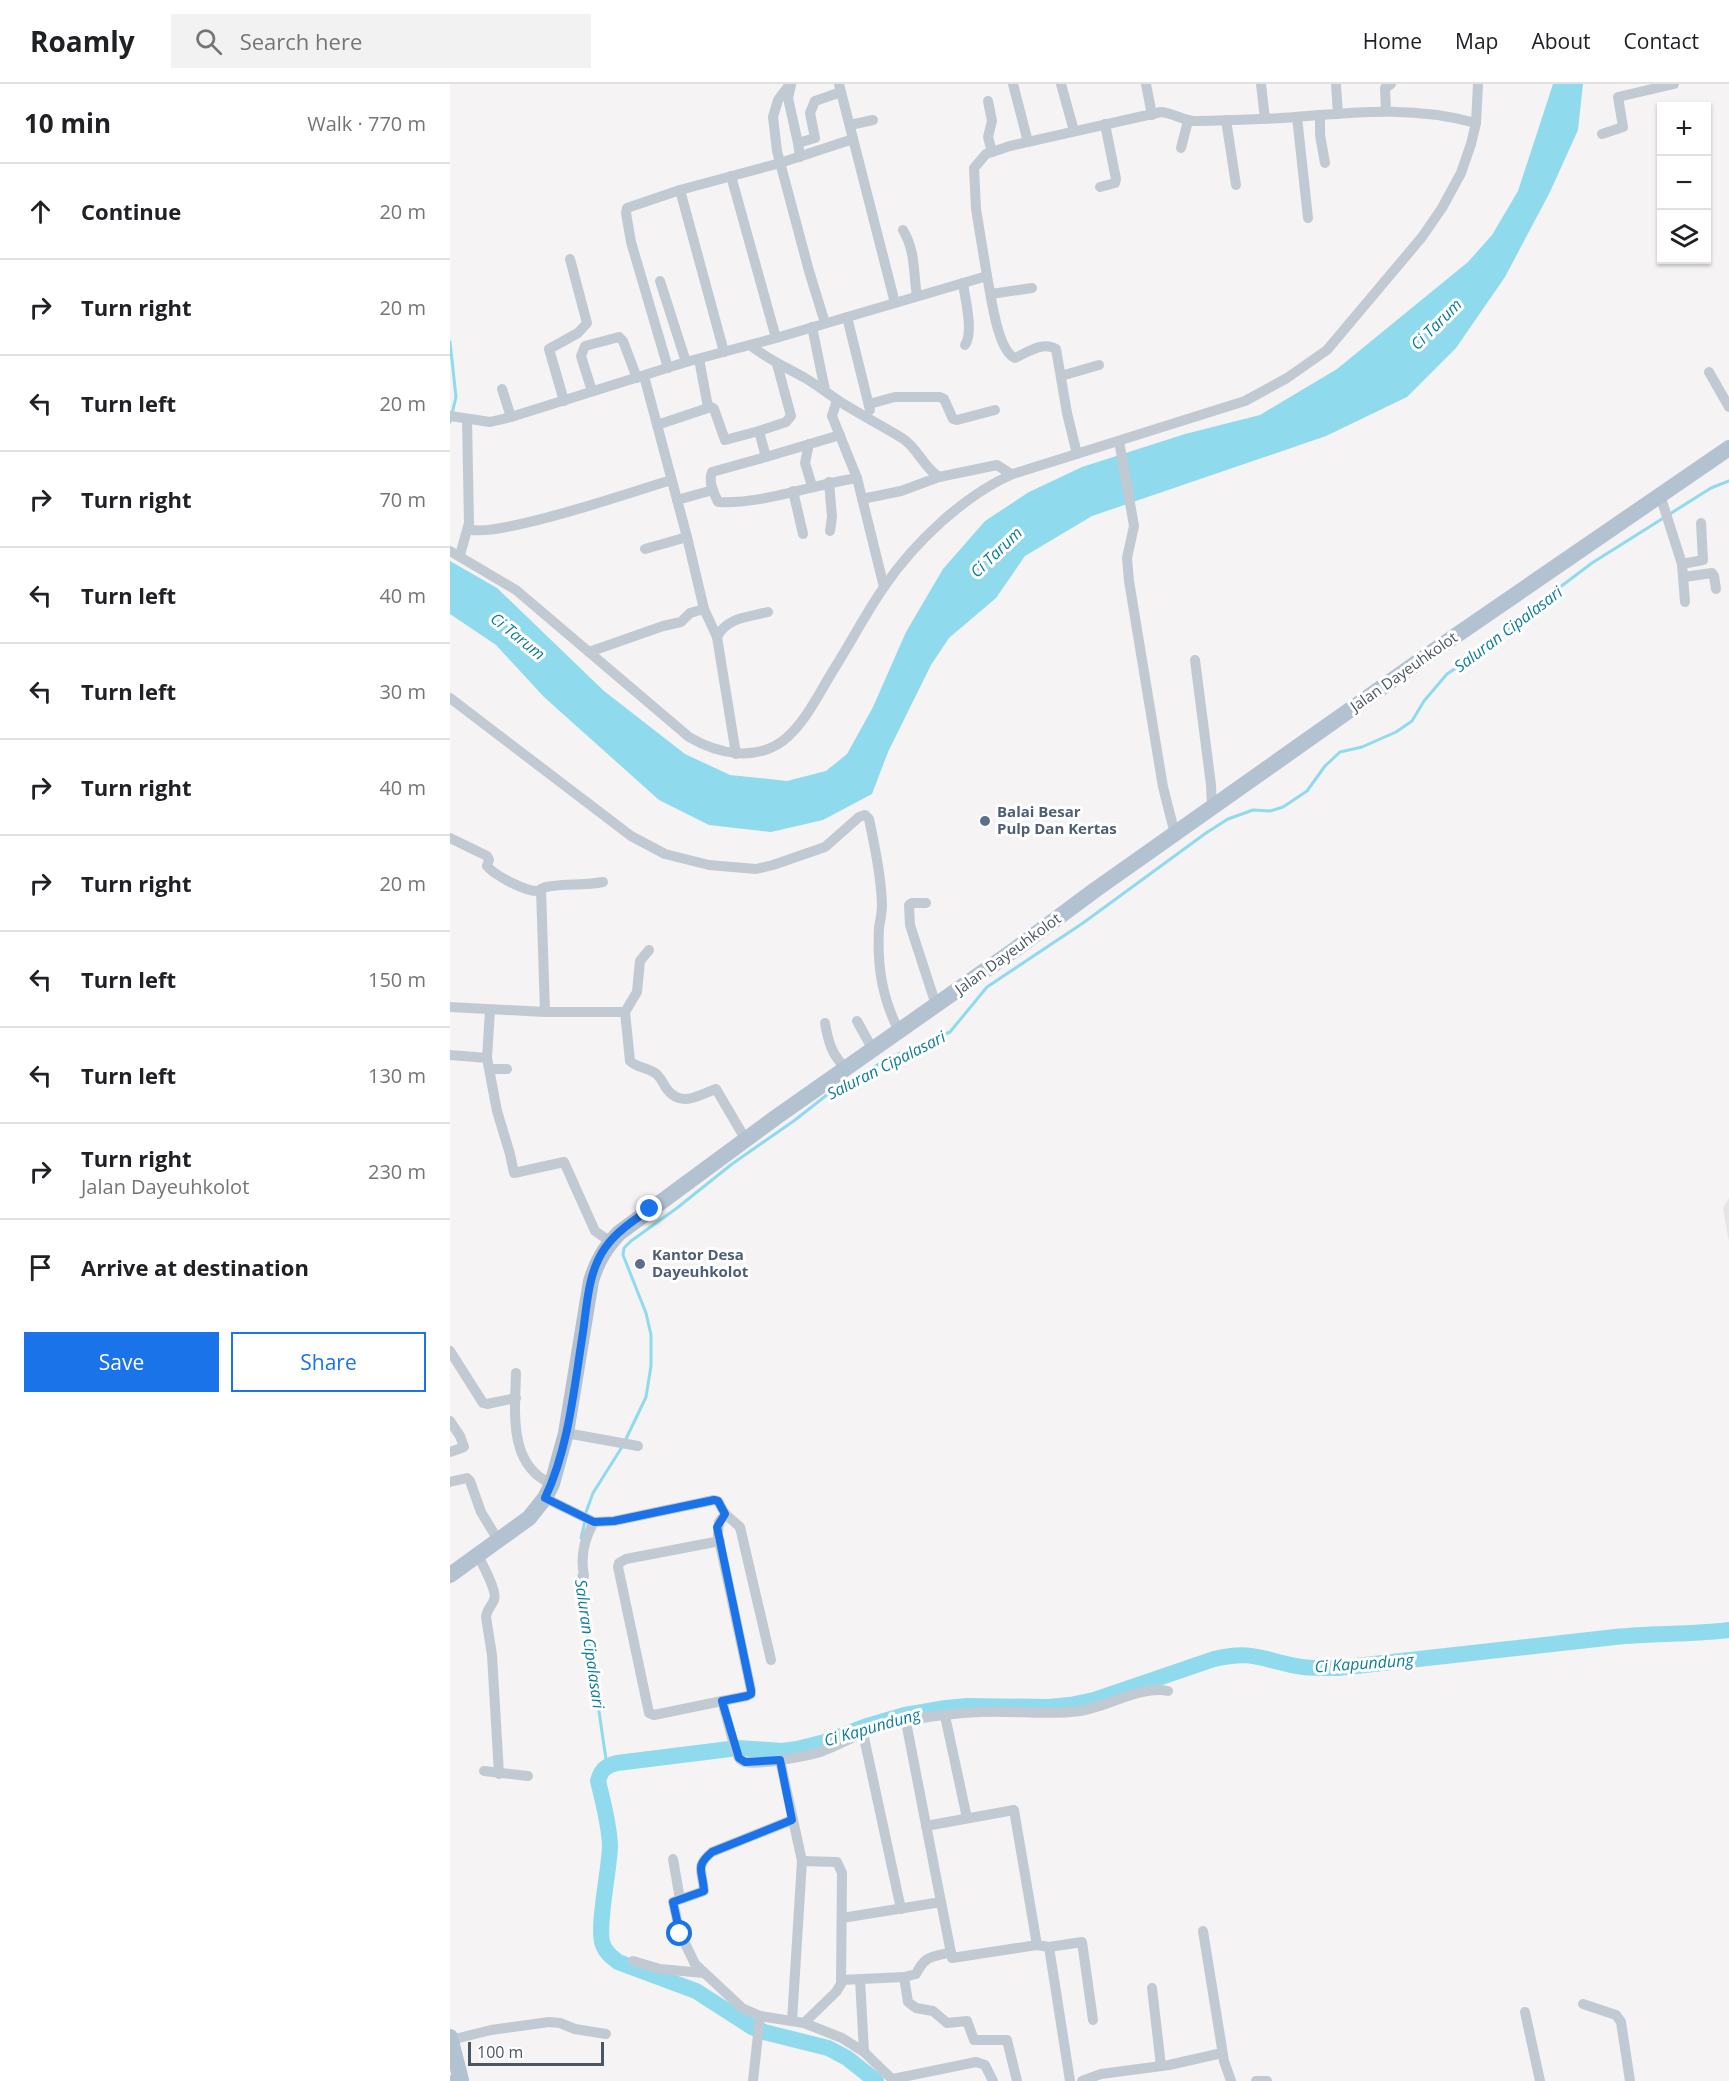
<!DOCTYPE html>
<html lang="en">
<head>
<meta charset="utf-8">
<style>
	:root { --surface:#fff; --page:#f2f2f2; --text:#202124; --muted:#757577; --line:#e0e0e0; --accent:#1a73e8 }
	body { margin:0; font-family:"Open Sans",sans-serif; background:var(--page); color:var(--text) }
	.controls { position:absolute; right:18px; top:18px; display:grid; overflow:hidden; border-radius:0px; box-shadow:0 2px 4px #0004 }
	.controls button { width:54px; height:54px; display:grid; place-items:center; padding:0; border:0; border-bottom:2px solid var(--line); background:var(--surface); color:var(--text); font:30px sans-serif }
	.scale { position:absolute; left:18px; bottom:15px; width:136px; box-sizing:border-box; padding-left:6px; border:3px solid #4a5661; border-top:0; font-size:16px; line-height:21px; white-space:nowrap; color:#4a5661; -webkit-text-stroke:4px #fff; paint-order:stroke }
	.stop { position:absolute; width:18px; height:18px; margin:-14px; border:4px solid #1a73e8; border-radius:50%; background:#fff }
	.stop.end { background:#1a73e8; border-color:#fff; box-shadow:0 2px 6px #0008 }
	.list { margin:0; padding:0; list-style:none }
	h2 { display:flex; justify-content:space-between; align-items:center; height:78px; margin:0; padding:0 24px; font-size:26px }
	h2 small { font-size:20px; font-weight:400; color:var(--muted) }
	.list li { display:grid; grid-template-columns:39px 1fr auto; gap:18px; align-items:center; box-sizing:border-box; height:96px; padding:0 24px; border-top:2px solid var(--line) }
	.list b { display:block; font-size:22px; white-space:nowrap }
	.list p { margin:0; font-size:20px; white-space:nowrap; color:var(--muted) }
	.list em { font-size:20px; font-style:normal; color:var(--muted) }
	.actions { display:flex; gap:12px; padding:18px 24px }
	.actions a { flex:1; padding:14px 0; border:2px solid var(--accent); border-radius:0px; text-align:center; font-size:21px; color:var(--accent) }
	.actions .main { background:var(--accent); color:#fff }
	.icon { flex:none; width:33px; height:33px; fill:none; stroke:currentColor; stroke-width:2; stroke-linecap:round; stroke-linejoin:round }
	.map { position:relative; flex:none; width:1279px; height:1997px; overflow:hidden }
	header { display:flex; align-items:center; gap:36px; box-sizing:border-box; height:84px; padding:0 30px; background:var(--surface); border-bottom:2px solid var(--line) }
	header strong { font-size:28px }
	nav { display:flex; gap:33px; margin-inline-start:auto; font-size:21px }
	.search { width:420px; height:54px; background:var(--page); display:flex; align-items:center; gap:15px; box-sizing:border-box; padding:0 21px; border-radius:0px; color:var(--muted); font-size:22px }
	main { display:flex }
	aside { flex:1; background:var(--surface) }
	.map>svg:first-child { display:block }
</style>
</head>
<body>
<header>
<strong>Roamly</strong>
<div class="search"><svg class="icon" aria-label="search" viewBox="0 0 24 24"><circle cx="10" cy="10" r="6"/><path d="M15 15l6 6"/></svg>Search here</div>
<nav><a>Home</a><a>Map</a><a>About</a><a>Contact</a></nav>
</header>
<main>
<aside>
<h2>10 min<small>Walk · 770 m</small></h2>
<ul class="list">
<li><svg class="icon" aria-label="ahead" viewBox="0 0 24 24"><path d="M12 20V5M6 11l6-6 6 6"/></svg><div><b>Continue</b></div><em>20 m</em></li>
<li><svg class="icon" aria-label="right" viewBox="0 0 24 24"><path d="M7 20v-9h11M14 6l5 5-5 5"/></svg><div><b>Turn right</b></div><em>20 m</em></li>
<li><svg class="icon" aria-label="left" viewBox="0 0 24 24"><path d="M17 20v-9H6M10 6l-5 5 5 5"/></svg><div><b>Turn left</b></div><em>20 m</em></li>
<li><svg class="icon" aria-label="right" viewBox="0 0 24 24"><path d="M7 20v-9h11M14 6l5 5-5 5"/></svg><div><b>Turn right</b></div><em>70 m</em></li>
<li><svg class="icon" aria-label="left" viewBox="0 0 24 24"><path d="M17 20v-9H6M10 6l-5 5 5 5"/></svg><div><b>Turn left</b></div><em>40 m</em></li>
<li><svg class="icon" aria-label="left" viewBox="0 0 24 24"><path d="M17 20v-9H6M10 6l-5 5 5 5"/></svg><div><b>Turn left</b></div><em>30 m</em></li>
<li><svg class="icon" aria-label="right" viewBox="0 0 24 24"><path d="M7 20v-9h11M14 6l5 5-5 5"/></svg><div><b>Turn right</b></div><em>40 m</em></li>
<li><svg class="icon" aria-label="right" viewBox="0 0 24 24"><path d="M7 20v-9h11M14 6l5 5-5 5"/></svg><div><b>Turn right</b></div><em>20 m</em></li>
<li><svg class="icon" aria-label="left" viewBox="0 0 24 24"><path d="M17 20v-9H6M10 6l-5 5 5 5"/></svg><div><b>Turn left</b></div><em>150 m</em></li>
<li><svg class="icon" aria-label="left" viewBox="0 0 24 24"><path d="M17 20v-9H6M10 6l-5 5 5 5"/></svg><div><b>Turn left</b></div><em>130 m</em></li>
<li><svg class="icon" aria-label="right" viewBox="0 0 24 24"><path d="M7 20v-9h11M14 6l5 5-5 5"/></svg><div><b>Turn right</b><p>Jalan Dayeuhkolot</p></div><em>230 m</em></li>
<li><svg class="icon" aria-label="arrive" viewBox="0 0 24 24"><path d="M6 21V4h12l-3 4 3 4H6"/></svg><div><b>Arrive at destination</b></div></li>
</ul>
<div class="actions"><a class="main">Save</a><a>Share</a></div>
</aside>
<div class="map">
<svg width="1279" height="1997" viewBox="0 0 1279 1997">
	<rect width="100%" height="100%" fill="#f5f3f3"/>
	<path fill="#e6e4e5" d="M1279 1114V1158L1273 1124Z"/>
	<path fill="#90daee" d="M1103 0H1133L1128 46 1100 108 1055 193 1006 264 957 313 876 352 642 432 575 472 546 514 499 554 481 581 438 668 422 710 373 736 321 748 259 741 209 716 94 613 46 561 0 530V477L47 504 154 607 235 670 280 691 337 697 376 687 397 670 423 623 456 548 493 485 535 437 579 408 632 383 735 350 810 331 887 285 1018 178 1042 151 1068 107Z"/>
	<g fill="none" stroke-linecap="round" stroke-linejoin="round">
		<g stroke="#90daee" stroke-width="3">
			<path d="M0 258 6 313 0 338"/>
			<path d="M175 1357 196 1313 201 1282V1251L196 1229 173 1171 174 1164 181 1157 227 1124 282 1080 345 1036 387 1003 444 972 500 948 537 903 633 839 756 749 778 735 803 726 820 727 833 723 857 707 875 682 890 668 912 663 946 648 962 637 974 617 997 590 1049 555 1077 528 1142 479 1261 404 1279 397"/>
			<path d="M135 1431 143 1409 172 1363"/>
			<path d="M131 1454 135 1437"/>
			<path d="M129 1491 157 1682"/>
		</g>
		<path stroke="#90daee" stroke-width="16" d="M426 1997 397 1974 378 1964 314 1948 302 1943 246 1907 168 1878C162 1873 156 1869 153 1861 146 1845 160 1784 160 1761 159 1739 153 1718 148 1697 151 1686 155 1682 167 1679L288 1664 332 1667 347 1665 375 1658 417 1642 455 1631 496 1624 517 1622 598 1623 620 1621 644 1616 764 1575C802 1566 810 1575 846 1582 860 1585 874 1584 888 1584L1165 1553C1203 1549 1241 1551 1279 1546"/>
		<g stroke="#c1cad2" stroke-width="10">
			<path d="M340 0 328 16 323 33 327 67 359 187 375 239"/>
			<path d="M389 0 445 219"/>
			<path d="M563 0 578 58"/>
			<path d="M611 0 624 47"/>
			<path d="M696 0 702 31"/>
			<path d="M811 0 815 35"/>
			<path d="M886 0 888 30"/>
			<path d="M341 1 338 14 348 59"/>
			<path d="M538 17 542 37 538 53 542 68"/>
			<path d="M936 27 935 4 941 0"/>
			<path d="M870 31V51L875 79"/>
			<path d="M847 33 858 134"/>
			<path d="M776 36 786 101"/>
			<path d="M400 41 423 36"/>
			<path d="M1152 50 1173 43 1168 13 1224 0"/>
			<path d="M731 64 738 37"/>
			<path d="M350 73 348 59 365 54 360 29 365 17 391 8"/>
			<path d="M281 92 326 254"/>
			<path d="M650 103 665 99 666 95 655 40"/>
			<path d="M230 106 274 268"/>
			<path d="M453 146C466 168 463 188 467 212"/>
			<path d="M537 192C541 211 547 266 565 274 578 268 593 257 606 265L617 329 627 370"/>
			<path d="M210 197 236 278"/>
			<path d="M513 199C515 215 524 248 515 261"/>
			<path d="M541 210 582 204"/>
			<path d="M397 233 420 326"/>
			<path d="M362 243 375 306"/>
			<path d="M300 261C317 275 336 283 355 294 367 301 377 309 389 317 409 330 431 341 452 354 469 365 472 382 489 393"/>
			<path d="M249 275 258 323"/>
			<path d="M327 280 341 332 336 338 309 347 316 373 390 351"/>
			<path d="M218 284 181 158 176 129 177 124 230 106 330 79 403 55"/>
			<path d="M1259 288 1279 323"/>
			<path d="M194 292 237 453 254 525 267 553 286 670"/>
			<path d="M611 292 649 281"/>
			<path d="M52 305 61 333"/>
			<path d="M142 307 131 272 135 262 169 253 173 257 187 294"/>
			<path d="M387 316 382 332 407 394 434 503"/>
			<path d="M114 317 99 265 128 249 137 239 120 175"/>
			<path d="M419 320 445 313H490L494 315 503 335 507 336 545 326"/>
			<path d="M0 332 40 338 61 333 236 278 326 254 537 192 526 125 524 84 536 70 560 62 711 28C723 29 732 36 744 37 778 36 811 36 845 33 908 28 964 22 1026 39"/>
			<path d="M207 341 261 323 264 325 275 356 309 347"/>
			<path d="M669 357 684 442 677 474 679 497 713 703 725 750"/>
			<path d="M359 360 355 379 362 402"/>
			<path d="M316 373 262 388C258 398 264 409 268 418 315 420 361 401 407 394"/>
			<path d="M379 398 382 433 380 447"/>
			<path d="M343 407 353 450"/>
			<path d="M1210 411 1232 480 1235 518"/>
			<path d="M412 415 451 407 489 393 547 381 561 390"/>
			<path d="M227 416 263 406"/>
			<path d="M18 445C45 455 186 407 221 396"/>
			<path d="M195 465 237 453"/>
			<path d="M0 467 66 506 239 653C268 670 305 678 334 656 356 638 369 609 384 585 401 558 416 529 434 503 464 459 514 411 563 390L795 317 837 294 877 266 972 153 992 124 1011 89 1021 60 1026 39 1028 0"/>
			<path d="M10 471 19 439 17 336"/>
			<path d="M1232 480 1253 476 1251 439"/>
			<path d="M1234 493 1262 489 1264 492 1266 505"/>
			<path d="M267 553C277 533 299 533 318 528"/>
			<path d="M139 568 213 542 231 538 240 529 254 525"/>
			<path d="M745 576 761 701 762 723"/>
			<path d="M0 614 181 752 215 770 259 781 306 785 323 781 375 763 409 733 415 731 419 735C425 764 431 792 432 821 432 829 430 837 429 844 427 882 432 914 449 947"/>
			<path d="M0 754 37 772 39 776 37 782C44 791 76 808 88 807 91 806 93 803 96 803 115 799 134 802 153 798"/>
			<path d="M91 805 95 928"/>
			<path d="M476 819H462L459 821 460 841 486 921"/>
			<path d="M199 866 190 877 187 908 175 928 180 977C187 984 197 983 205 989 210 992 213 999 216 1004 231 1024 246 1012 266 1005L296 1056"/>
			<path d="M0 923 95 928H175"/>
			<path d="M407 937 423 966"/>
			<path d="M375 939C378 957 382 972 396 984"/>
			<path d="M0 971 37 974 47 1027 60 1070 64 1089 114 1078 145 1147 161 1158"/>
			<path d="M37 974 40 926"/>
			<path d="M40 985H57"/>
			<path d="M0 1267 33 1319 37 1320 66 1314"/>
			<path d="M66 1289C65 1328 58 1382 102 1400"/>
			<path d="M0 1337 10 1352 14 1363 0 1368"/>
			<path d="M116 1349 188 1362"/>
			<path d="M0 1398 17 1394 20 1397 31 1428 48 1456"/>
			<path d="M95 1414 144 1438 164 1437 264 1416 268 1417 275 1430 269 1438 268 1451 301 1606V1610L297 1612 272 1617 286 1668C288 1673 290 1677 295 1678 310 1681 352 1673 367 1669 383 1664 398 1655 413 1649 449 1636 492 1630 530 1628 563 1626 597 1632 630 1627 656 1623 693 1601 718 1607"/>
			<path d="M275 1430 290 1443 321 1576"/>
			<path d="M270 1457 176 1475 169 1479 168 1483 199 1629 204 1631 272 1617"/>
			<path d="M28 1471C32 1480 48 1508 44 1516 41 1523 37 1525 36 1533L42 1571 49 1690"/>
			<path d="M134 1492C130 1472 134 1455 144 1438"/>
			<path d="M495 1632 517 1734"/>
			<path d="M413 1649 451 1825"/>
			<path d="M330 1676 352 1777 342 1937"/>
			<path d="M34 1687 78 1692"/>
			<path d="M342 1736 262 1768C244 1783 253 1787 254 1807L223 1818 230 1849 245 1880 292 1924 310 1932 354 1939 392 1954 414 1968 444 1997"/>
			<path d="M476 1742 564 1726 587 1861 599 1863 620 1997"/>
			<path d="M223 1775 230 1815"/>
			<path d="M352 1777 387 1778 392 1789 391 1900 386 1908 354 1939"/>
			<path d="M491 1818 502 1874 587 1861"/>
			<path d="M392 1834 491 1818 456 1638"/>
			<path d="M753 1847 774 1977 781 1997"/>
			<path d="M599 1863 632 1858 643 1936"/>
			<path d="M501 1868C482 1874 476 1870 466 1890L454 1893 458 1918 466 1924 483 1927 497 1939 517 1937 524 1956H557L567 1997"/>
			<path d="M183 1877 210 1885 254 1889"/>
			<path d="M410 1895 414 1968"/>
			<path d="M391 1896 454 1893"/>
			<path d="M702 1904 711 1982"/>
			<path d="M1133 1920 1166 1931 1171 1938 1180 1997"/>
			<path d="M1075 1928 1090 1997"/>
			<path d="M1 1956 41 1946 99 1938 110 1939 125 1945 156 1950"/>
			<path d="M443 1995 526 1978 535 1981 543 1997"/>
			<path d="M303 1997 310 1932"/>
			<path d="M632 1997 651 1990 719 1981 772 1969"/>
			<path d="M806 1997H817"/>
		</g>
		<g stroke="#b3c2d1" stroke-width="16">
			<path d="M0 1491 79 1434 95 1414 102 1400 116 1349 141 1197C147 1177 155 1164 169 1149L325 1034 567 864 645 806 982 568 1279 364"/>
			<path d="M0 1953 11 1996 6 1997"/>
		</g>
	</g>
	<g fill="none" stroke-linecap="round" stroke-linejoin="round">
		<path stroke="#1a73e8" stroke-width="8" d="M200 1125C184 1136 166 1148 155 1164 138 1188 137 1221 133 1248 124 1304 119 1363 95 1414L144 1438 164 1437 264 1416 268 1417 275 1430 267 1443 301 1606V1610L297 1612 272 1617 289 1674 295 1678 330 1676 342 1736 262 1768C244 1783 253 1787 254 1807L223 1818 230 1850"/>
	</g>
	<g fill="#5c6f8a" stroke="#fff" stroke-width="2">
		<circle cx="535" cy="737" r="6"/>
		<circle cx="190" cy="1180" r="6"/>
	</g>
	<g text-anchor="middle" stroke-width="6" stroke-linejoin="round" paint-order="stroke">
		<g font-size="15" fill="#4a5661" stroke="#fff">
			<text transform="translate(954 588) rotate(-35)" y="5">Jalan Dayeuhkolot</text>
			<text transform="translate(558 870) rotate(-36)" y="5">Jalan Dayeuhkolot</text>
		</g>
		<g font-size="15" font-weight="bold" fill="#4e5e75" stroke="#fff" text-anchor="start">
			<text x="547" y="733">Balai Besar<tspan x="547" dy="17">Pulp Dan Kertas</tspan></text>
			<text x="202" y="1176">Kantor Desa<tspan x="202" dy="17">Dayeuhkolot</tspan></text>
		</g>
		<g font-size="16" font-style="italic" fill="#0c7c9b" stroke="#fff">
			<text transform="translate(986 240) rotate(-45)" y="6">Ci Tarum</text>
			<text transform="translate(546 468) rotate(-44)" y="6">Ci Tarum</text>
			<text transform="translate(1058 545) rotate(-37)" y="6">Saluran Cipalasari</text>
			<text transform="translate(68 552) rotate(39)" y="6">Ci Tarum</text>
			<text transform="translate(436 981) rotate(-27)" y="6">Saluran Cipalasari</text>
			<text transform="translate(140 1560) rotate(82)" y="6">Saluran Cipalasari</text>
			<text transform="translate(914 1579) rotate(-4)" y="6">Ci Kapundung</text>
			<text transform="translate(422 1643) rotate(-16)" y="6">Ci Kapundung</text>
		</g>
	</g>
</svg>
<div class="controls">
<button>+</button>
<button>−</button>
<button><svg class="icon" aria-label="layers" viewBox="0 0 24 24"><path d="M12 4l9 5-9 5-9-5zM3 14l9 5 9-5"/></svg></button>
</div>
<div class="scale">100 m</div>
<div class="stop" style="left:230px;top:1850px"></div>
<div class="stop end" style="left:200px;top:1125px"></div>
</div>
</main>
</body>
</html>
